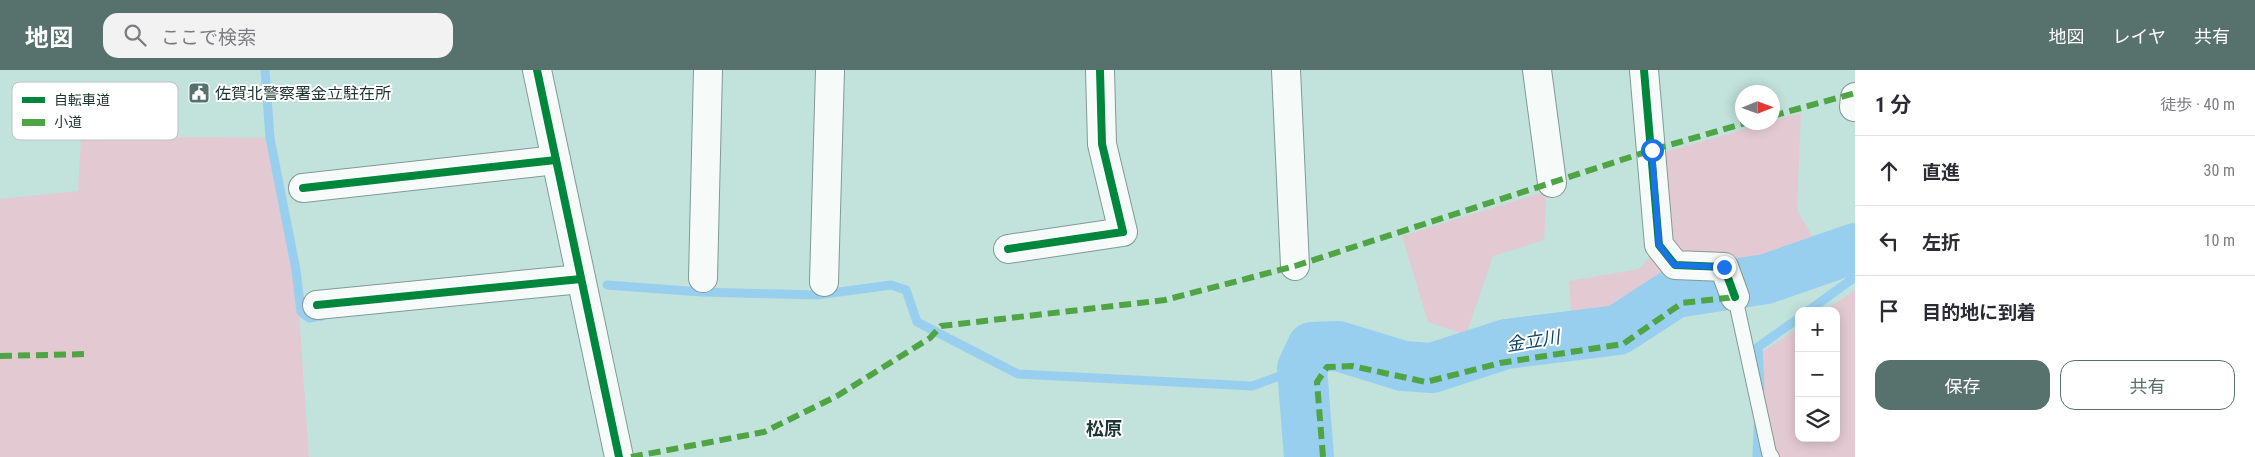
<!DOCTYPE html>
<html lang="ja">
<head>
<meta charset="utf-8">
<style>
	:root { --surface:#fff; --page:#f2f2f3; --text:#2b2b33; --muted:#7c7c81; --line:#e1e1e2; --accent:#57726c }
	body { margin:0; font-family:"Roboto Condensed","Noto Sans JP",sans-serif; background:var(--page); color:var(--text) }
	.controls { position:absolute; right:15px; bottom:15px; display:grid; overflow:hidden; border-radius:10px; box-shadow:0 2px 12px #0003 }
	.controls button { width:45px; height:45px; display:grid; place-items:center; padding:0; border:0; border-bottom:1px solid var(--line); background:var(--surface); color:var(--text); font:25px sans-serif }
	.compass { position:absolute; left:1735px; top:15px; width:45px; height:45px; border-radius:50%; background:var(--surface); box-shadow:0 2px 12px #0003; rotate:89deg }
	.stop { position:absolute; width:15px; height:15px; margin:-11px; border:4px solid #1a73e8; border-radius:50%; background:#fff }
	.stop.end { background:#1a73e8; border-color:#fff; box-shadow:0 1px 5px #0008 }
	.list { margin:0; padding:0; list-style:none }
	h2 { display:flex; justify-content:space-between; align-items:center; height:65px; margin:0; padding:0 20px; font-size:21px }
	h2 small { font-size:16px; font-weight:400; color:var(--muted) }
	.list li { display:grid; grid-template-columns:32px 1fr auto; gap:15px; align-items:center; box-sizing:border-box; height:70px; padding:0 20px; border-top:1px solid var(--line) }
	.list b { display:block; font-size:19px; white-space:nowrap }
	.list em { font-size:16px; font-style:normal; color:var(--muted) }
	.actions { display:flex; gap:10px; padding:15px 20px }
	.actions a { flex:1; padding:11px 0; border:1px solid var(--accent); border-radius:15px; text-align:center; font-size:18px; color:var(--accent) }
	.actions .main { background:var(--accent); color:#fff }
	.icon { flex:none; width:28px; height:28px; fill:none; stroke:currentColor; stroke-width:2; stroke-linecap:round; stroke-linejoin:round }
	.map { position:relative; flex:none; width:1855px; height:387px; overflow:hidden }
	header { display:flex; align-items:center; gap:30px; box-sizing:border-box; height:70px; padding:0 25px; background:var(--accent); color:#fff }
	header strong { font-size:24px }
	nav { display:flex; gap:28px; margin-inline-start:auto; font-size:18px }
	.search { width:350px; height:45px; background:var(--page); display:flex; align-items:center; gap:12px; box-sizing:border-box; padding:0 18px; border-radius:15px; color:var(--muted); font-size:19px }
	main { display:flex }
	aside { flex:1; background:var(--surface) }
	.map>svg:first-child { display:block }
</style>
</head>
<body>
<header>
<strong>地図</strong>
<div class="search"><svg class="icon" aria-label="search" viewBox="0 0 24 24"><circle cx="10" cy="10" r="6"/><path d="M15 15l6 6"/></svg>ここで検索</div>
<nav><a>地図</a><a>レイヤ</a><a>共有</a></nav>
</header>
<main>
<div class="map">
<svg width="1855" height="387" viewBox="0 0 1855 387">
	<rect width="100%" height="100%" fill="#c2e2dc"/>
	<g fill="#e3cad2">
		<path d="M1801 43 1797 140 1818 176 1770 194 1674 209 1622 243 1572 254 1569 211 1639 199 1663 172 1658 84Z"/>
		<path d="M81 66 270 68 296 200 309 387H0V129L78 121Z"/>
		<path d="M1547 121 1544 170 1493 186 1466 265 1428 252 1402 166Z"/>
		<path d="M1855 220V387H1764L1762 282 1799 258V368H1836V241H1824Z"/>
	</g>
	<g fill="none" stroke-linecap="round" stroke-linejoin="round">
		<g stroke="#99cfee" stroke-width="9">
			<path d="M265 0 270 68 296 200 301 242 309 248 322 246"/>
			<path d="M607 215 701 222 817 225 891 215 906 220 917 252 1018 304 1252 316 1302 298"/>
			<path d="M1808 241 1855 207"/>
			<path d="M1760 319 1758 277 1799 248"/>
			<path d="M1757 387 1758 356"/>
		</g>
		<path stroke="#99cfee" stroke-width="50" d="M1309 387 1302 298 1312 277 1338 276 1403 296 1432 298 1506 274 1618 260 1675 223 1766 209 1855 178"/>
		<g stroke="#819a96" stroke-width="16">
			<path id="lane" d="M1735 227 1769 383 1772 387"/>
		</g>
		<g stroke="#819a96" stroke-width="30">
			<g id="street">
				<path d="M537 0 619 387"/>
				<path d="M1286 0 1295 196"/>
				<path d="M1537 0 1552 113"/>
				<path d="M1644 0 1659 175 1675 195 1724 197 1735 227"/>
				<path d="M1854 37 1855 27"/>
				<path d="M303 118 556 90"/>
				<path d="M1008 179 1123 162 1102 74 1100 0"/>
				<path d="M703 208 708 0"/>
				<path d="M824 212 830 0"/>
				<path d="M317 235 581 209"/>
			</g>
		</g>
		<use href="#lane" stroke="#f6fbfa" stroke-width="14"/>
		<use href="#street" stroke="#f6fbfa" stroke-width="28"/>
		<g stroke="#4fa544" stroke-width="6" stroke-dasharray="12 6" stroke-linecap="butt">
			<path d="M1772 46 1855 23"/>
			<path d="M0 286 89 284"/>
			<path d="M631 387 764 362 837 326 930 268 941 256 1165 230 1295 196 1652 80 1749 52"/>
			<path d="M1323 387 1317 312 1327 297 1352 296 1426 312 1500 293 1623 274 1682 233 1735 227"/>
		</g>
		<g stroke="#fff" stroke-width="11">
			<g id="cycleway">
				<path d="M537 0 619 387"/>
				<path d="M1644 0 1659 175 1675 195 1724 197 1735 227"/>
				<path d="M303 118 556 90"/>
				<path d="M1008 179 1123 162 1102 74 1100 0"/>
				<path d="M317 235 581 209"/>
			</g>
		</g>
		<use href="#cycleway" stroke="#00873e" stroke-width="8"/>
	</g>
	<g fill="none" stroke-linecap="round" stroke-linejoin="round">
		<path stroke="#1a73e8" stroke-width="6" d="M1652 80 1659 175 1674 195 1724 197"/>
	</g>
	<defs>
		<g id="civic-square" transform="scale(1.125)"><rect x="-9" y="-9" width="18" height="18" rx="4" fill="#57726c" stroke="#fff"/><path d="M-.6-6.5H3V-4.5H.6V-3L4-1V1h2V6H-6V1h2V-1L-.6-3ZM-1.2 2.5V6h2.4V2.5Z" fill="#fff"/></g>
	</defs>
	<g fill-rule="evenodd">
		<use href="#civic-square" x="199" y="23"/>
	</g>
	<g text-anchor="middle" stroke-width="4" stroke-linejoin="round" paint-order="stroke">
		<g font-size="16" fill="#1d3530" stroke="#fff" text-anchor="start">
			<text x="215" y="29">佐賀北警察署金立駐在所</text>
		</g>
		<g font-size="18" font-style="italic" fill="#114362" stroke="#fff">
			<text transform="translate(1533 271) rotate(-9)" y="6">金立川</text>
		</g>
		<g font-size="18" font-weight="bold" fill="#1d3530" stroke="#fff">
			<text x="1104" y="365">松原</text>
		</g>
	</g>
	<rect x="12" y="12" width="166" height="58" rx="8" fill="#fff" stroke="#bbc2c1" stroke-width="1"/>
	<rect x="22" y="27" width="23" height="6" fill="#00873e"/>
	<rect x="22" y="49" width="23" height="7" fill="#4fa544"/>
	<g font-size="14" fill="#1d3530">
		<text x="54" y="35">自転車道</text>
		<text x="54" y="57">小道</text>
	</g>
</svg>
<div class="controls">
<button>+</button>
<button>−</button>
<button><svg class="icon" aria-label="layers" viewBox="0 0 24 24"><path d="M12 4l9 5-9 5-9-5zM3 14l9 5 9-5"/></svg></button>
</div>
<svg class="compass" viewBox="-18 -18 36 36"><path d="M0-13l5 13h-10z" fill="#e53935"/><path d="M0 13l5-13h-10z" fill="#7c7c81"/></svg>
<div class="stop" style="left:1652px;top:80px"></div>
<div class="stop end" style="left:1724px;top:197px"></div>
</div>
<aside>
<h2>1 分<small>徒歩 · 40 m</small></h2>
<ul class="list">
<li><svg class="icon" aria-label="ahead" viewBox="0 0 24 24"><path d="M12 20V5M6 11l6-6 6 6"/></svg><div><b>直進</b></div><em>30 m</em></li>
<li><svg class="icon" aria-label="left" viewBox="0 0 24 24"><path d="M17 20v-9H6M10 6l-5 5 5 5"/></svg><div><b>左折</b></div><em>10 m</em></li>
<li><svg class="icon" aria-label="arrive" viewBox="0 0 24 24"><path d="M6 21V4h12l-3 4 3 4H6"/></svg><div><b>目的地に到着</b></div></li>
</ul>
<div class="actions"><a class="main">保存</a><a>共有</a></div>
</aside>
</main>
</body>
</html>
